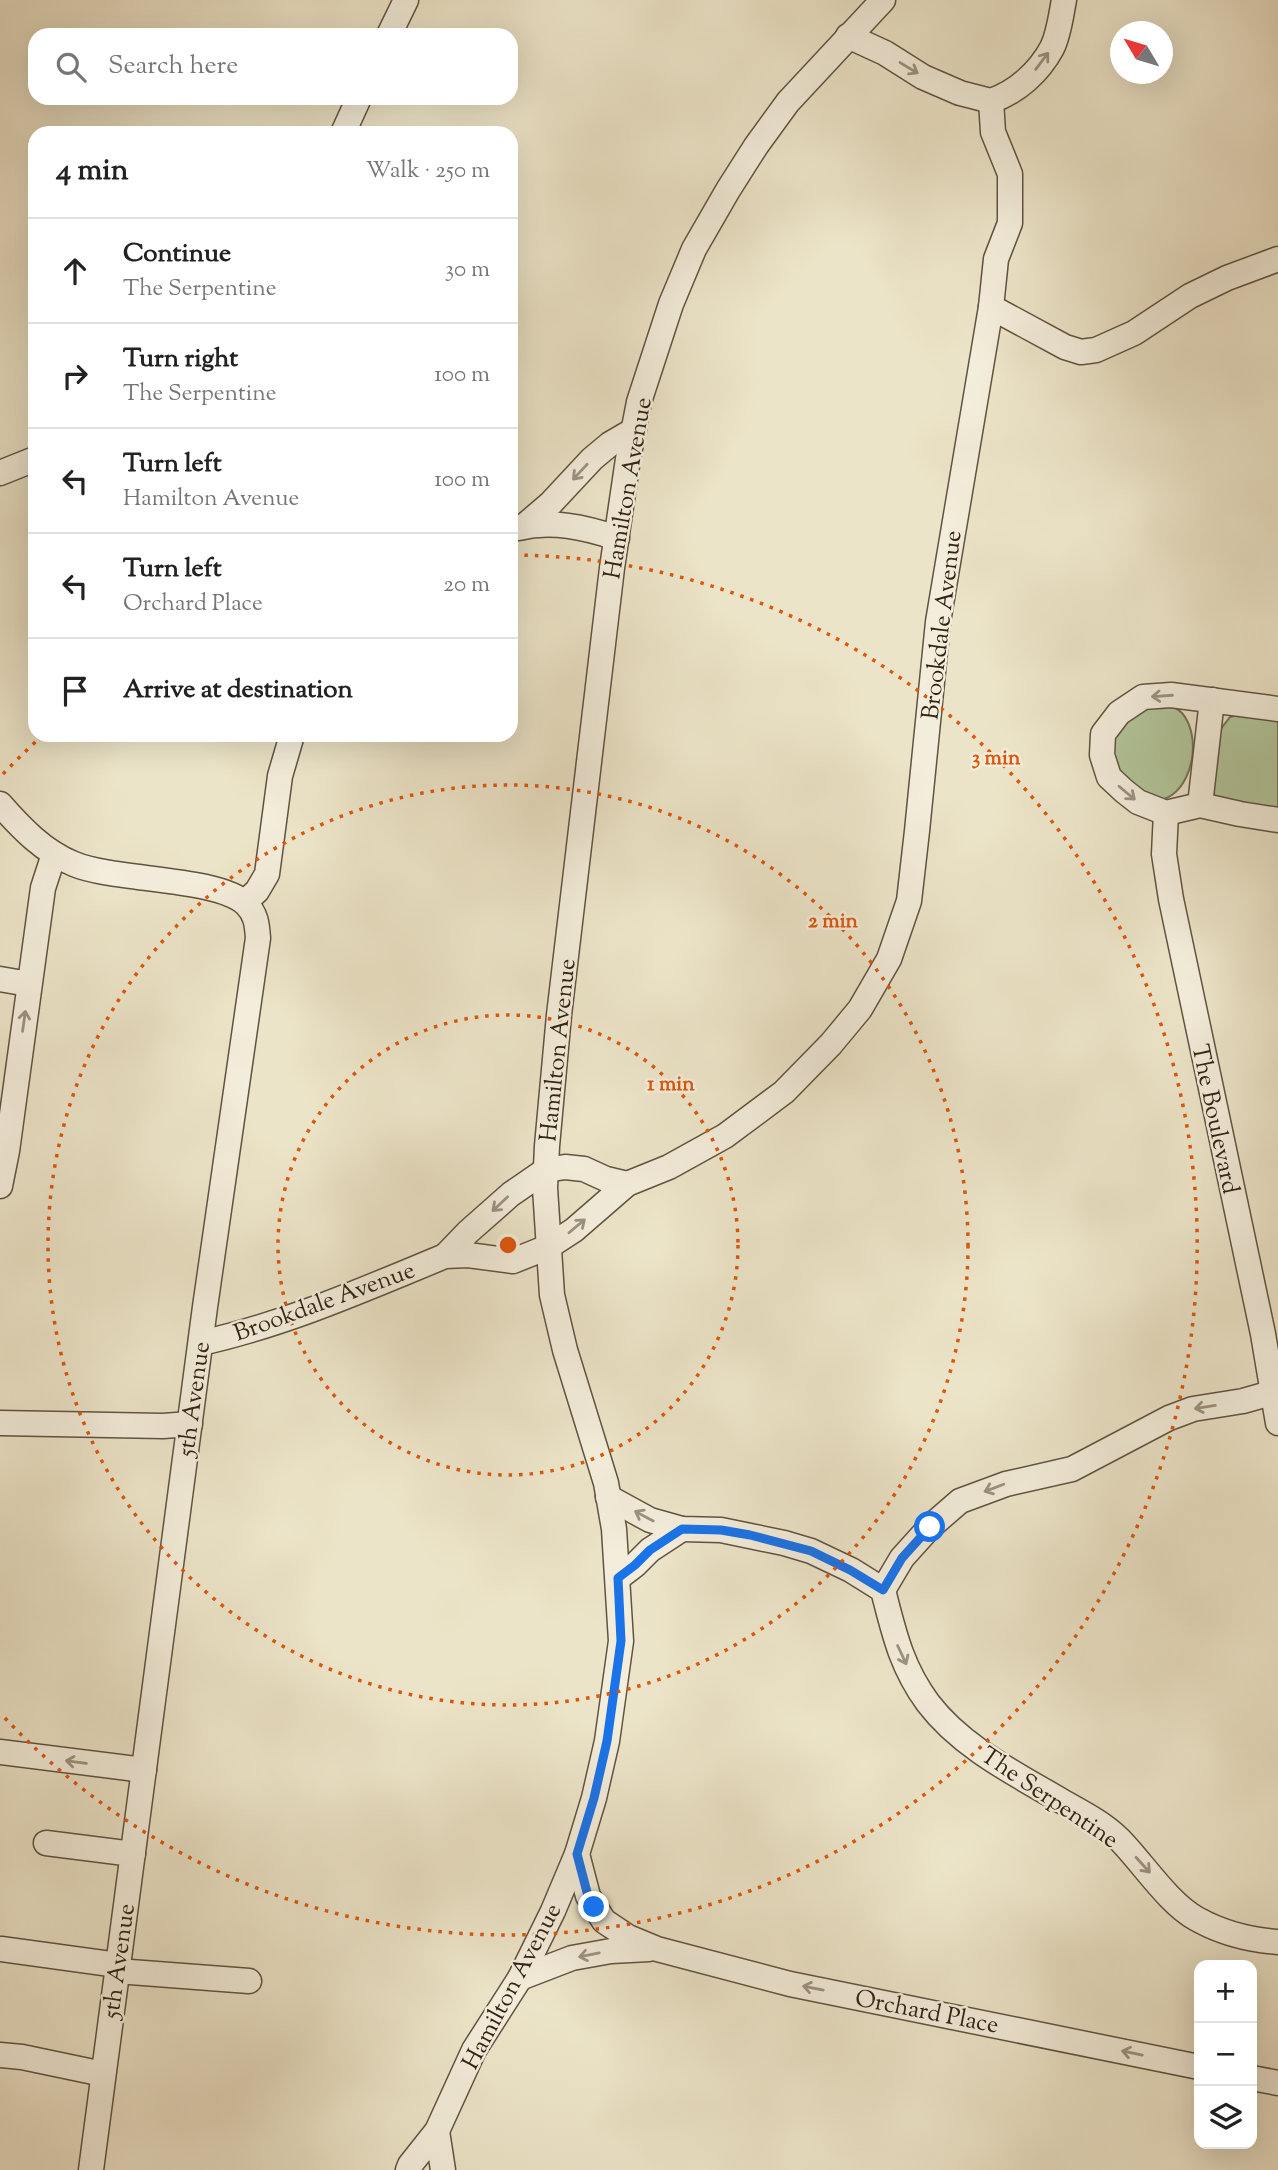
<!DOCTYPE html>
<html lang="en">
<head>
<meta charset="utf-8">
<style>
	:root { --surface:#fff; --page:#f2f2f2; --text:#222; --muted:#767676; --line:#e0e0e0 }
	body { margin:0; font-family:"Sorts Mill Goudy",serif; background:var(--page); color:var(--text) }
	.controls { position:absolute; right:21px; bottom:21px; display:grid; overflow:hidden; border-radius:14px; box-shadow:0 7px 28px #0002 }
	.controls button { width:63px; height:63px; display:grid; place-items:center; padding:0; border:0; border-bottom:2px solid var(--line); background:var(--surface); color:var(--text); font:35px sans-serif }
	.compass { position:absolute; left:1110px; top:21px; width:63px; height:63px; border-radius:50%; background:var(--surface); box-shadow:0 7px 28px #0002; rotate:308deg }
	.stop { position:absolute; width:21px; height:21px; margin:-16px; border:5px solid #1a73e8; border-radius:50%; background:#fff }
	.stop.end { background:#1a73e8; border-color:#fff; box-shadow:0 2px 7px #0008 }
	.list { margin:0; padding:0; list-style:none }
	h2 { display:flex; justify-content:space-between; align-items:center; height:91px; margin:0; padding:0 28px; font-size:30px }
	h2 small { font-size:23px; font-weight:400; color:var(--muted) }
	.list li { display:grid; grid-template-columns:46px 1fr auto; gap:21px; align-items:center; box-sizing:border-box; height:105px; padding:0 28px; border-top:2px solid var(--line) }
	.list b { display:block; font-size:26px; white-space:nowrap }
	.list p { margin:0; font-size:23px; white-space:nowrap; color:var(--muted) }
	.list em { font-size:23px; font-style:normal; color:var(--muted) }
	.icon { flex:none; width:38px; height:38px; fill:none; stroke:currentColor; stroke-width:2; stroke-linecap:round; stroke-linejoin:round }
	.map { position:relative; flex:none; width:1278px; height:2170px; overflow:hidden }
	.search { position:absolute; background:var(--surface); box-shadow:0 7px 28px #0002; left:28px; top:28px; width:490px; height:77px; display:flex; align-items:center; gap:18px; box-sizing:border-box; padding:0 24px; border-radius:21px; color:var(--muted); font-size:26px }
	.panel { position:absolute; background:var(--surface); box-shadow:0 7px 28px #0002; left:28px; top:126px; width:490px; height:616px; border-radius:21px }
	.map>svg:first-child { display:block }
</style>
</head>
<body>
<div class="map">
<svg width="1278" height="2170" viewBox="0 0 1278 2170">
	<rect width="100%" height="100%" fill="#ece4c8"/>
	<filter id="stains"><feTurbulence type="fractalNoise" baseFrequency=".00286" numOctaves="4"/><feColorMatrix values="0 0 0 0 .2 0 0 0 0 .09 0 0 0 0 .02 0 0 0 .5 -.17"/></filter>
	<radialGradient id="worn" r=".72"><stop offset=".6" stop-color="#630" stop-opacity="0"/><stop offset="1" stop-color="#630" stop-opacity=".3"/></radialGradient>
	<g fill="#b2c59a" stroke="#727458" stroke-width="2">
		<path d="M1167 704C1172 706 1178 709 1182 713 1200 734 1195 778 1172 795 1168 798 1161 800 1157 802L1124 778 1112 755 1117 726 1137 708Z"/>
		<path d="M1244 713 1278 718V812L1217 799 1211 790 1220 730 1230 717Z"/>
	</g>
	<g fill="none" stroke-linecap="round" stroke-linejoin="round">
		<g stroke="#605342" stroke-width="27">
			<g id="minor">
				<path d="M389 35 406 0"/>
				<path d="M848 36 885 53 923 77 960 93 991 101"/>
				<path d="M991 101C1017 92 1039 72 1052 48 1059 34 1061 15 1064 0"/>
				<path d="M343 133 359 98"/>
				<path d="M991 307 1065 347 1081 352 1096 350 1134 333 1190 296 1227 278 1278 259"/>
				<path d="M0 473 35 459"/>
				<path d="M523 527 551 503 592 459 610 444 634 430"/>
				<path d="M518 528C552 520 584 527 617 538"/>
				<path d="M1278 709 1171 695 1143 697 1119 713 1103 734 1102 755 1109 777 1124 791 1138 802 1166 813 1200 805 1240 814 1278 820"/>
				<path d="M0 804C21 828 44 852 74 864 114 881 218 877 246 904 256 914 257 924 258 938L205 1307 91 2170"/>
				<path d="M1200 805 1212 700"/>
				<path d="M1166 813 1164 854 1171 899 1263 1334 1278 1423"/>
				<path d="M245 902 257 891 267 874 280 776 292 735"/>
				<path d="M0 979 29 984"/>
				<path d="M0 1186 7 1151 43 888 54 854"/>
				<path d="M445 1256 468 1232 511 1194 546 1170 565 1167 584 1169 606 1179 627 1184"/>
				<path d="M201 1343C286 1324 365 1289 445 1256L468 1255 513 1261 548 1247 574 1230 627 1184 669 1167 725 1136 784 1092 831 1044 860 1009 889 959 909 901 917 831 938 622 991 307 996 259 1010 223V174L993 132 991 101"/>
				<path d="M0 1423 163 1426 190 1424"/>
				<path d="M608 1497 650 1520 682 1529 721 1530 784 1543 811 1551 851 1570 883 1590C894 1633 901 1666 928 1703 962 1748 1018 1775 1065 1803 1083 1813 1104 1824 1119 1839 1142 1862 1168 1903 1197 1919 1222 1933 1250 1940 1278 1942"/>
				<path d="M618 1578 635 1565 650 1550 682 1529"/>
				<path d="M883 1590 902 1558 930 1527 960 1501 1006 1484 1072 1469 1169 1418 1193 1409 1243 1401 1278 1391"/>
				<path d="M0 1752 144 1770"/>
				<path d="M46 1843 133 1854"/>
				<path d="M577 1854 588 1896 604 1921 628 1937 657 1949 790 1984 1199 2067"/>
				<path d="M1 1949 118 1965"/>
				<path d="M117 1971 249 1981"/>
				<path d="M520 1978 572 1958 611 1951 649 1949"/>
				<path d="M0 2055 22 2057 103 2074"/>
				<path d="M1252 2078 1278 2083"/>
				<path d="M437 2131 443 2170"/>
				<path d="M408 2170 410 2165 437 2131 474 2050 520 1978 553 1911 577 1854 594 1798 607 1741 621 1641 614 1529 606 1483 565 1350 552 1295 545 1188 547 1146 559 1015 612 568 628 459 639 402 671 304 694 249 728 190 756 146 788 102 883 0"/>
			</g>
		</g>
		<use href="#minor" stroke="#f3eddb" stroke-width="24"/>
	</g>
	<defs><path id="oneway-shaft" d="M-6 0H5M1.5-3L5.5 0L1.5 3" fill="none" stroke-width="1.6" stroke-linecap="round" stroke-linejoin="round" transform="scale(1.75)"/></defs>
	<g stroke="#9c9282">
		<use href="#oneway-shaft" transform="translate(1042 61) rotate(-53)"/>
		<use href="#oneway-shaft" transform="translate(909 68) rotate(31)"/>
		<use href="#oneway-shaft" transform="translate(580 472) rotate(133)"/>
		<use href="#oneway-shaft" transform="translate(1162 696) rotate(176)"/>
		<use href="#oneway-shaft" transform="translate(1127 793) rotate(40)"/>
		<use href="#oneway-shaft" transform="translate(24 1021) rotate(-82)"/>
		<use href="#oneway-shaft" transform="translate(500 1204) rotate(137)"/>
		<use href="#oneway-shaft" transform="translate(577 1226) rotate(-40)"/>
		<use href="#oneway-shaft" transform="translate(1205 1407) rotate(171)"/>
		<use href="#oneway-shaft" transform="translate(994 1488) rotate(159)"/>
		<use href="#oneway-shaft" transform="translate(644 1516) rotate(-152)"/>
		<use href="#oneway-shaft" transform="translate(902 1655) rotate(65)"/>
		<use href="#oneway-shaft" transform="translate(76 1762) rotate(-173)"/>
		<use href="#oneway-shaft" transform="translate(1143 1865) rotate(48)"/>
		<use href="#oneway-shaft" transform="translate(589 1955) rotate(169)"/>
		<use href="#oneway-shaft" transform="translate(813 1988) rotate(-169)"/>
		<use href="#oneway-shaft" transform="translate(1132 2053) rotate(-168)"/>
	</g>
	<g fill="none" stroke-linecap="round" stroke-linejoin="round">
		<path stroke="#1a73e8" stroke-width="9" d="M594 1907 588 1896 577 1854 594 1798 607 1741 621 1641 618 1578 635 1565 650 1550 682 1529 721 1530 750 1535 811 1551 850 1570 883 1590 902 1558 930 1527"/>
	</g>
	<g fill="none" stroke="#df560c" stroke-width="3.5" stroke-dasharray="3.5 7">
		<circle cx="508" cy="1245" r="230"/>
		<circle cx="508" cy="1245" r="460"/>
		<path d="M3 774A690 690 0 0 1 42 736M514 555A690 690 0 1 1 3 1716"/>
	</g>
	<g text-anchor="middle" stroke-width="5" stroke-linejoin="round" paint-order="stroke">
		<g font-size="24" fill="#312315" stroke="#f3eddb">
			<text transform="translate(627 488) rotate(-80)" y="8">Hamilton Avenue</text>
			<text transform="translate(941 625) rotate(-83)" y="8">Brookdale Avenue</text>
			<text transform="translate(557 1050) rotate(-84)" y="8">Hamilton Avenue</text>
			<text transform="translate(1216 1119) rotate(78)" y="8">The Boulevard</text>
			<text transform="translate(324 1301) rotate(-20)" y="8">Brookdale Avenue</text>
			<text transform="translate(193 1399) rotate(-82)" y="8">5th Avenue</text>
			<text transform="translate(1050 1797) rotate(34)" y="8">The Serpentine</text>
			<text transform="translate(118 1961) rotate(-82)" y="8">5th Avenue</text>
			<text transform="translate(511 1986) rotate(-62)" y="8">Hamilton Avenue</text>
			<text transform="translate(927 2011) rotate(11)" y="8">Orchard Place</text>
		</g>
	</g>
	<circle cx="508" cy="1245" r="10" fill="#df560c" stroke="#f3eddb" stroke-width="3.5"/>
	<g font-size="21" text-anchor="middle" font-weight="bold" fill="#df560c" stroke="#f3eddb" stroke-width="5" stroke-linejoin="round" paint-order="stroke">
		<text x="996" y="764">3 min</text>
		<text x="833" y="927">2 min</text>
		<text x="671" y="1090">1 min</text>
	</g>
	<rect width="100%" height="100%" filter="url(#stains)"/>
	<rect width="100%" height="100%" fill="url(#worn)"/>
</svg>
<div class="controls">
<button>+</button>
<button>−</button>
<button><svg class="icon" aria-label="layers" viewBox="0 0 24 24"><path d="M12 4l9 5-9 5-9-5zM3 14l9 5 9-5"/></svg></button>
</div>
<svg class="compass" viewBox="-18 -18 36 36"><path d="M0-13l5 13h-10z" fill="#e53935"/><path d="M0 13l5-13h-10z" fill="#767676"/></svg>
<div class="stop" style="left:930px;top:1527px"></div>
<div class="stop end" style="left:594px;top:1907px"></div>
<div class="search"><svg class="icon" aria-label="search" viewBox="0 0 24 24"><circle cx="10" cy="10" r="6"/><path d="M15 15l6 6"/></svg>Search here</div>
<section class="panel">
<h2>4 min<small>Walk · 250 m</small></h2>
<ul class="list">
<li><svg class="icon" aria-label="ahead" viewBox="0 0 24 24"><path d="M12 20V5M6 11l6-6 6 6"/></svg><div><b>Continue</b><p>The Serpentine</p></div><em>30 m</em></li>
<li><svg class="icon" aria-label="right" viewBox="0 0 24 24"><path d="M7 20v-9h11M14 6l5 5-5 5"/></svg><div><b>Turn right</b><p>The Serpentine</p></div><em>100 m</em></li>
<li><svg class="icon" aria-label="left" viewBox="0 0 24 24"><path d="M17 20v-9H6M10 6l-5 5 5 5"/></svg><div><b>Turn left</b><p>Hamilton Avenue</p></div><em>100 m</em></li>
<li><svg class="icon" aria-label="left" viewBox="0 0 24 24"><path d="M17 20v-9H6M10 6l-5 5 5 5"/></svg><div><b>Turn left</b><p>Orchard Place</p></div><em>20 m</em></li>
<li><svg class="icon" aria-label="arrive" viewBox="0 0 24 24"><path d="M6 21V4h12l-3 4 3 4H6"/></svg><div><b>Arrive at destination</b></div></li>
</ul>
</section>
</div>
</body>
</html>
